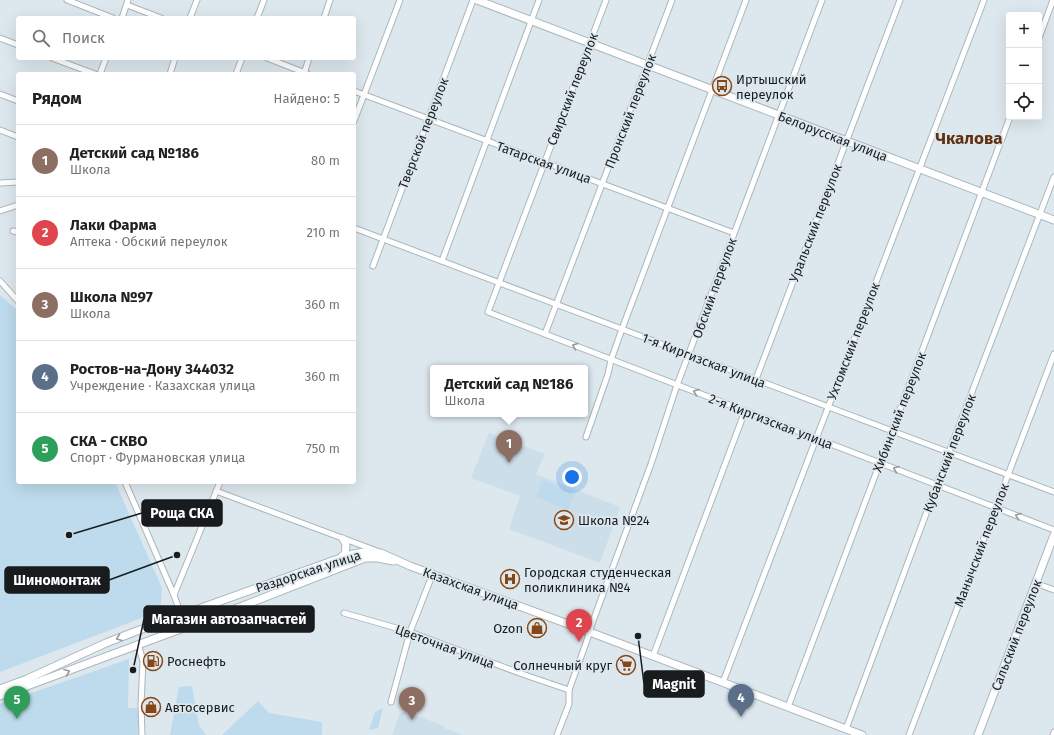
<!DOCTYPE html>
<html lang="ru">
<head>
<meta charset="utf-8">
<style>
	:root { --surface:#fff; --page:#f2f2f2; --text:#202124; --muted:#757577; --line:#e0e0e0; --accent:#894615 }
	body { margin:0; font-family:"Fira Sans",sans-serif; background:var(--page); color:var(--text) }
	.controls { position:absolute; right:12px; top:12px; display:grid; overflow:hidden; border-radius:4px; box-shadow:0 4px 16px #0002 }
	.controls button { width:36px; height:36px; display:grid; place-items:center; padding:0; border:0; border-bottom:1px solid var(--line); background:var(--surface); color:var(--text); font:20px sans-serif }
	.you { position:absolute; left:572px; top:477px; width:14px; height:14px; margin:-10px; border:3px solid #fff; border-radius:50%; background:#1a73e8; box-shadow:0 0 0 6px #1a73e833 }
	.badge { display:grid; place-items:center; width:26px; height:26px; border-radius:50%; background:var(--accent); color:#fff; font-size:13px; font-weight:700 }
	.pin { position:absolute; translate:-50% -33px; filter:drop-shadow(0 1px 2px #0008) }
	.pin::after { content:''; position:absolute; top:21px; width:14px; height:12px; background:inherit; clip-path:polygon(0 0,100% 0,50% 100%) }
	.popup { position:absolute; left:430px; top:365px; width:158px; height:52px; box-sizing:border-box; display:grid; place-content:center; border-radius:4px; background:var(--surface); filter:drop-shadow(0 1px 3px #0005); font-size:13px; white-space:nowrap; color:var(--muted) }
	.popup b { font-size:15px; color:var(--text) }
	.popup::after { content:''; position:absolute; left:50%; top:100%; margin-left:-8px; border:8px solid transparent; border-top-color:var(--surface) }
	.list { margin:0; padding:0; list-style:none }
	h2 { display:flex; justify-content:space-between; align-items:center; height:52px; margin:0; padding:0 16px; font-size:17px }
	h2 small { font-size:13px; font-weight:400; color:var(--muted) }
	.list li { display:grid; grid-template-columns:26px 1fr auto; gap:12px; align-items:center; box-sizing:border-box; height:72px; padding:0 16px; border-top:1px solid var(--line) }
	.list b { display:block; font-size:15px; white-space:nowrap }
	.list p { margin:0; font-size:13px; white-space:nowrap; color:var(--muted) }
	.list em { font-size:13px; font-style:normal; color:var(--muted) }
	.icon { flex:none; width:22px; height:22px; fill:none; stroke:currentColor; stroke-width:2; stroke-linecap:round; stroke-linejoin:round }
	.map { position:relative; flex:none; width:1054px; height:735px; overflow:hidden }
	.search { position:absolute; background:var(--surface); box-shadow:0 4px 16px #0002; left:16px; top:16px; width:340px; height:44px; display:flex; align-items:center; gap:10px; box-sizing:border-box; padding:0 14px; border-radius:4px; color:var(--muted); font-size:15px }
	.panel { position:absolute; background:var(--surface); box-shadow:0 4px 16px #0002; left:16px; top:72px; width:340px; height:412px; border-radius:4px }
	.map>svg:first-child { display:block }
</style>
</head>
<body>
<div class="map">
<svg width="1054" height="735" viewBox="0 0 1054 735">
	<rect width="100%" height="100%" fill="#dde8ee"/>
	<g fill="#ccdee9">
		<path d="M489 433 545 454 536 474 620 507 600 563 509 529 520 496 471 478Z"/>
		<path d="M405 711 444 726V728L463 735H392L400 713Z"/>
	</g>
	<g fill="#bddbec">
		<path d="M0 295 18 311V482H115L162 588 161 604 152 614 0 672Z"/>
		<path d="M542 480 575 493 568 510 536 497Z"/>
		<path d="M129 659 128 708H138V735H0V704Z"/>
		<path d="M192 686 199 725 206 735H170L179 687Z"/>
		<path d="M258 701 269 713 322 722V735H222Z"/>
		<path d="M383 708 378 728 369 730 375 712Z"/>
	</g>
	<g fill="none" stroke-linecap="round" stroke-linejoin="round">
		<g stroke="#acb6bc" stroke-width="7">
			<g id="street">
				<path d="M67 0 113 18"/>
				<path d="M606 0 488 312 1054 530"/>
				<path d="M127 5 161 18"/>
				<path d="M122 18 128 0"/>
				<path d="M190 18 197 0"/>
				<path d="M257 18 264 0"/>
				<path d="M324 18 330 0"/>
				<path d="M0 38 18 45"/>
				<path d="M1039 38 1053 0"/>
				<path d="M52 58 95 74"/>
				<path d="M267 58 308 74"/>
				<path d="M100 74 106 58"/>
				<path d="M170 74 175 58"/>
				<path d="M236 74 242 58"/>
				<path d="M304 74 309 58"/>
				<path d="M354 91 734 233"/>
				<path d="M0 94 18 101"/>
				<path d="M354 121 400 0"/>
				<path d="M0 130 18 137"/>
				<path d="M0 183 18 182"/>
				<path d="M0 211 18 205"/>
				<path d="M354 228 1054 492"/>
				<path d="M13 231 18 232"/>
				<path d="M442 261 539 0"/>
				<path d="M373 266 473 0"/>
				<path d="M0 281 18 301"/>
				<path d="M545 334 672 0"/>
				<path d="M756 379 900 0"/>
				<path d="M586 437 608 374 611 360 622 329 746 0"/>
				<path d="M125 482 174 595"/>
				<path d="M216 491 377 551"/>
				<path d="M1035 583 1054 590"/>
				<path d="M344 613 410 632 525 675 569 690"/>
				<path d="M181 615 174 595 220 482"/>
				<path d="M138 644 143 661 141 705 142 735"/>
				<path d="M653 656 745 411"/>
				<path d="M723 682 984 0"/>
				<path d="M391 702 410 632 433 573"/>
				<path d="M788 707 1010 117"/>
				<path d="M846 729 949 452 1054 177"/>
				<path d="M557 735 569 704V690L586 643 593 621 651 464 677 385 822 0"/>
				<path d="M909 735 1054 354"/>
				<path d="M1053 735 1054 732"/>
			</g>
		</g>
		<g stroke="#acb6bc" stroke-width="9">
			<g id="secondary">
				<path d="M477 0 1054 220"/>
				<path d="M342 556 345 557 346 544 343 539"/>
				<path d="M0 689 27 679 106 643 134 632 349 555 364 552 381 553 410 566 579 628 862 735"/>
				<path d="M0 696 240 607 365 558H378L393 561"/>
				<path d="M978 735 1054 535"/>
			</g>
		</g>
		<use href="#street" stroke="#fff" stroke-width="5"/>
		<use href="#secondary" stroke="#fff" stroke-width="7"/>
	</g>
	<defs><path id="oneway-chevron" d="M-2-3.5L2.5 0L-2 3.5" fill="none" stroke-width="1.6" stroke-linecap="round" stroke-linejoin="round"/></defs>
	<g stroke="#97999a">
		<use href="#oneway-chevron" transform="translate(575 346) rotate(-159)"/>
		<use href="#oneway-chevron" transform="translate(696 392) rotate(-159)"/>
		<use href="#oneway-chevron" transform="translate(896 469) rotate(-159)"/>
		<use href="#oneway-chevron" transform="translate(1018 516) rotate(-159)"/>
		<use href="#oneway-chevron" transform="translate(119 638) rotate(159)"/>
		<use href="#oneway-chevron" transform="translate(67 672) rotate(-21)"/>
	</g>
	<defs>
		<g id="bus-ring" transform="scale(1)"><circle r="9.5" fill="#dde8ee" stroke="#894615" stroke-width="1.5"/><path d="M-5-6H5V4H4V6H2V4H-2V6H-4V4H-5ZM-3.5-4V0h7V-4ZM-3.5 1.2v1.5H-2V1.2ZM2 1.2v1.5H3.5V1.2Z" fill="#894615"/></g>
		<g id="school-ring" transform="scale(1)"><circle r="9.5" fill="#dde8ee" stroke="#894615" stroke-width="1.5"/><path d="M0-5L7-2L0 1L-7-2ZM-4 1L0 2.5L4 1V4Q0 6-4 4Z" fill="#894615"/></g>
		<g id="hospital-ring" transform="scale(1)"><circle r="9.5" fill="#dde8ee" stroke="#894615" stroke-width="1.5"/><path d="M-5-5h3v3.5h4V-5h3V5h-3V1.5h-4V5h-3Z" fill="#894615"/></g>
		<g id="shop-ring" transform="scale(1)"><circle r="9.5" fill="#dde8ee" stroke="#894615" stroke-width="1.5"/><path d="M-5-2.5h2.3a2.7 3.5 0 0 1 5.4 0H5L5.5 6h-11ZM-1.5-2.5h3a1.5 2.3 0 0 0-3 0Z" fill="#894615"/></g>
		<g id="fuel-ring" transform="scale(1)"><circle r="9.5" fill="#dde8ee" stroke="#894615" stroke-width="1.5"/><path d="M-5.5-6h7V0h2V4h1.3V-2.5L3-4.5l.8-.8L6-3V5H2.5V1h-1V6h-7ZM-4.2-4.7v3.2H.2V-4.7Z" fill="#894615"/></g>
		<g id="supermarket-ring" transform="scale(1)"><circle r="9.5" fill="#dde8ee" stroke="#894615" stroke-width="1.5"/><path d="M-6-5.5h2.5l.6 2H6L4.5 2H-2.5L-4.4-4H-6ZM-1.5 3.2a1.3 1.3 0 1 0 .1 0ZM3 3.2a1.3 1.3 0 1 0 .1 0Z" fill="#894615"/></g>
	</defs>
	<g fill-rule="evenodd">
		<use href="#bus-ring" x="722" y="86"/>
		<use href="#school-ring" x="564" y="520"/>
		<use href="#hospital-ring" x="510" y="579"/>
		<use href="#shop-ring" x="537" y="628"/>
		<use href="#fuel-ring" x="153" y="661"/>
		<use href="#supermarket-ring" x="626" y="665"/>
		<use href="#shop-ring" x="151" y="707"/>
	</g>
	<g text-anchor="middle" stroke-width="3.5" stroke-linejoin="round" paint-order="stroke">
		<g font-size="13" fill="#181c1e" stroke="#dde8ee" text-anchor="start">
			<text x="736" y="84">Иртышский<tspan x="736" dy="15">переулок</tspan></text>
			<text x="578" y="525">Школа №24</text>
			<text x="524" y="577">Городская студенческая<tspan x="524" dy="15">поликлиника №4</tspan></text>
			<text x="523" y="633" text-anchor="end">Ozon</text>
			<text x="167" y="666">Роснефть</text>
			<text x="612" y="670" text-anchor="end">Солнечный круг</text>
			<text x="165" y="712">Автосервис</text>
		</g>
		<g font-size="13" fill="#181c1e" stroke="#dde8ee">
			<text transform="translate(572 89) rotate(-69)" y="5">Свирский переулок</text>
			<text transform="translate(630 111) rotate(-69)" y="5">Пронский переулок</text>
			<text transform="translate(423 133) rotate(-69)" y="5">Тверской переулок</text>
			<text transform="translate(833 136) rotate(21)" y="5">Белорусская улица</text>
			<text transform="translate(544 162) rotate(20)" y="5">Татарская улица</text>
			<text transform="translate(815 223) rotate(-69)" y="5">Уральский переулок</text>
			<text transform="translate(714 288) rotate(-70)" y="5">Обский переулок</text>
			<text transform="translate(853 341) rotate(-69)" y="5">Ухтомский переулок</text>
			<text transform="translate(704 360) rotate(21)" y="5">1-я Киргизская улица</text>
			<text transform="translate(899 412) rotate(-69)" y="5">Хибинский переулок</text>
			<text transform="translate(771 421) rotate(21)" y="5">2-я Киргизская улица</text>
			<text transform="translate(949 453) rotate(-69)" y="5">Кубанский переулок</text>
			<text transform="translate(981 545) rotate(-69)" y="5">Манычский переулок</text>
			<text transform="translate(308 571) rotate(-18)" y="5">Раздорская улица</text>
			<text transform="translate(471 588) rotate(20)" y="5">Казахская улица</text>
			<text transform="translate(1016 635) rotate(-69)" y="5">Сальский переулок</text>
			<text transform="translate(445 646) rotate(20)" y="5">Цветочная улица</text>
		</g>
		<g font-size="17" font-weight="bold" fill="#603211" stroke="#dde8ee">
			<text x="969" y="144">Чкалова</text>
		</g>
	</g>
	<path fill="none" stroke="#181c1e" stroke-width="1.5" d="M69 535L142 513M177 555L109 580M133 670L144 619M638 636L644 684"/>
	<g fill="#181c1e" stroke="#dde8ee" stroke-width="1.5">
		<circle cx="69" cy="535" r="4"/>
		<circle cx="177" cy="555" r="4"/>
		<circle cx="133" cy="670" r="4"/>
		<circle cx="638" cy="636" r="4"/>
	</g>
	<g fill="#181c1e" stroke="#181c1e" stroke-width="1.5">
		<rect x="142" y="500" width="80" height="26" rx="4"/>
		<rect x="5" y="567" width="104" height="26" rx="4"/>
		<rect x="144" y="606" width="170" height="26" rx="4"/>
		<rect x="644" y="671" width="60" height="26" rx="4"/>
	</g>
	<g font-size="14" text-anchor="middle" font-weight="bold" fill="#fff">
		<text x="182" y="518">Роща СКА</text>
		<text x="57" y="585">Шиномонтаж</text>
		<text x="229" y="624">Магазин автозапчастей</text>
		<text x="674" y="689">Magnit</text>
	</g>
</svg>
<div class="controls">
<button>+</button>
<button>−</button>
<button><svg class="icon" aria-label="locate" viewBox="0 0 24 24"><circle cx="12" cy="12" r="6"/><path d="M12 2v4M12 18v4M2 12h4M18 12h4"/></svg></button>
</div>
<div class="you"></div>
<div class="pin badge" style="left:509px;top:463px;background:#8d6e63">1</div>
<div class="popup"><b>Детский сад №186</b>Школа</div>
<div class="pin badge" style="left:579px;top:642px;background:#e0444e">2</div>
<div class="pin badge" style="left:412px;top:720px;background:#8d6e63">3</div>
<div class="pin badge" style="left:741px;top:717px;background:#5c6f8a">4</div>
<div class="pin badge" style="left:17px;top:719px;background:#2e9e5b">5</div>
<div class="search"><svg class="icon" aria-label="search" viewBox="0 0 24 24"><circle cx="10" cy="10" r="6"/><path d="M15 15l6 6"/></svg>Поиск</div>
<section class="panel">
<h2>Рядом<small>Найдено: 5</small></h2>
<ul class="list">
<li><span class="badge" style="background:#8d6e63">1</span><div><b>Детский сад №186</b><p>Школа</p></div><em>80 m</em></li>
<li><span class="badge" style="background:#e0444e">2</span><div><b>Лаки Фарма</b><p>Аптека · Обский переулок</p></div><em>210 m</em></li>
<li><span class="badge" style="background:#8d6e63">3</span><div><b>Школа №97</b><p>Школа</p></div><em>360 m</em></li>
<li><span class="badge" style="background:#5c6f8a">4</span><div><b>Ростов-на-Дону 344032</b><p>Учреждение · Казахская улица</p></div><em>360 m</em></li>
<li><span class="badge" style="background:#2e9e5b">5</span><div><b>СКА - СКВО</b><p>Спорт · Фурмановская улица</p></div><em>750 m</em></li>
</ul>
</section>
</div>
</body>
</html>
